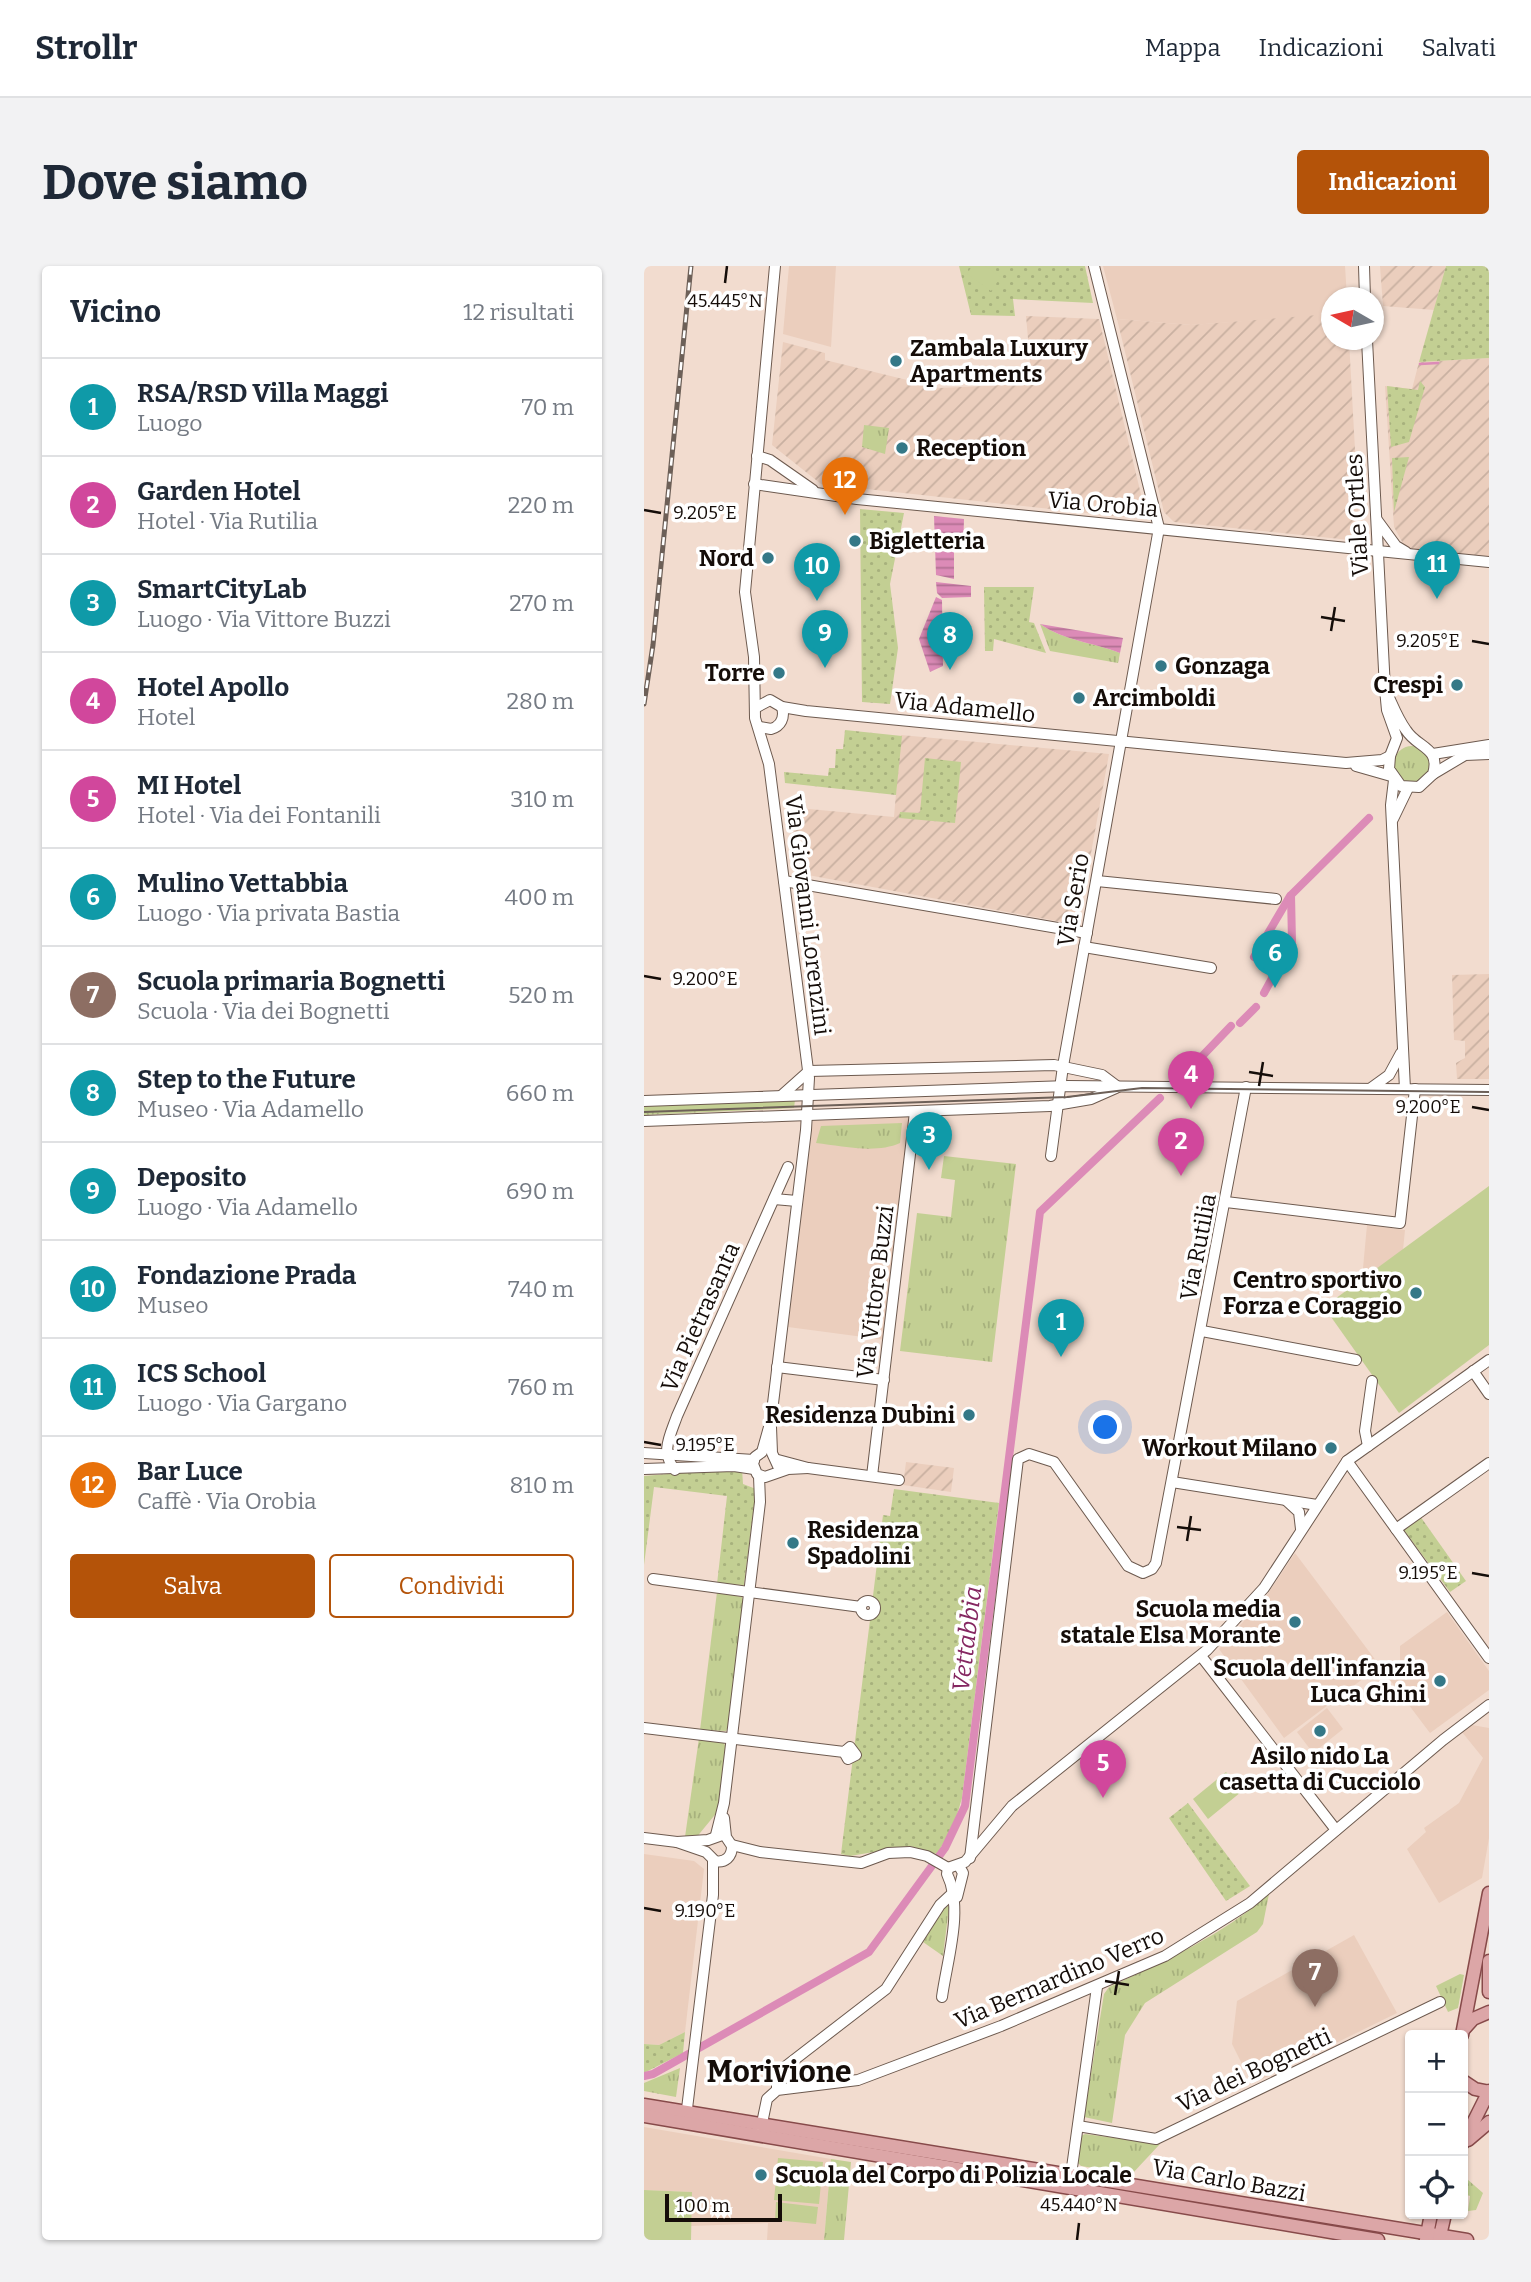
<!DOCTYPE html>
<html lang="it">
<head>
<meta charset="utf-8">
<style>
	:root { --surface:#fff; --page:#f2f2f3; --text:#1f2937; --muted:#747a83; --line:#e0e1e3; --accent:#b45309 }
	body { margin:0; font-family:Bitter,serif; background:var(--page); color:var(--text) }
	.controls { position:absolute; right:21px; bottom:21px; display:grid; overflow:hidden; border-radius:7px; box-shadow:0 2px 5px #0004 }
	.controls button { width:63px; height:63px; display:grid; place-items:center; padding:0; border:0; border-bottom:2px solid var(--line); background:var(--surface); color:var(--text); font:35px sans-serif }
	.compass { position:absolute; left:677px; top:21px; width:63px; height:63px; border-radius:50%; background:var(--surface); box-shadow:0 2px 5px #0004; rotate:279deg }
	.scale { position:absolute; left:21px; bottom:18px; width:117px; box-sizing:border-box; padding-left:7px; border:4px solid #150d09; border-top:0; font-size:19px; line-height:24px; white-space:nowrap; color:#150d09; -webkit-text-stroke:5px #fff; paint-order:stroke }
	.you { position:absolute; left:462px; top:1162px; width:24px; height:24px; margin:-18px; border:5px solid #fff; border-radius:50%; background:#1a73e8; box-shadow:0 0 0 10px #1a73e833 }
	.badge { display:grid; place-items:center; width:46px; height:46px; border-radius:50%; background:var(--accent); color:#fff; font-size:23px; font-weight:700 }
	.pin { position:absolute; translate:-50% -58px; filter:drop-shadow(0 2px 4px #0008) }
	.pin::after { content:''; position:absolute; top:37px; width:24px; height:21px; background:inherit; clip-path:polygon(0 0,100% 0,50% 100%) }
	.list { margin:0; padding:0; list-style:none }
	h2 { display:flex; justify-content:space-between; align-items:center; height:91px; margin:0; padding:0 28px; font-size:30px }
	h2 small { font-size:23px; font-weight:400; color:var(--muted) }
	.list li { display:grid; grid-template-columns:46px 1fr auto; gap:21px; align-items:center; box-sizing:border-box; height:98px; padding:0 28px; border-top:2px solid var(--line) }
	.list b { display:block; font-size:26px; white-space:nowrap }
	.list p { margin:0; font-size:23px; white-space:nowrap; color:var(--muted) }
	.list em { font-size:23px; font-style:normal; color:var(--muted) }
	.actions { display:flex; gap:14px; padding:21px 28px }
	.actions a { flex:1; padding:16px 0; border:2px solid var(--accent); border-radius:7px; text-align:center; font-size:24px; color:var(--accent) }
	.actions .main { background:var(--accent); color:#fff }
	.icon { flex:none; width:38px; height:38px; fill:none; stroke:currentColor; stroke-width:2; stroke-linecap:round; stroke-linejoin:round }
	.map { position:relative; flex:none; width:845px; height:1974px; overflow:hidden; border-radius:7px }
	header { display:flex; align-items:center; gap:42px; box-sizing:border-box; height:98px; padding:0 35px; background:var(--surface); border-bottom:2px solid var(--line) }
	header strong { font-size:33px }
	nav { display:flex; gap:38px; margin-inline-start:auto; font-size:24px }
	.intro { display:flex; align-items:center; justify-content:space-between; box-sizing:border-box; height:168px; padding:0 42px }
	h1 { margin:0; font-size:49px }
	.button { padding:18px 32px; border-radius:7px; background:var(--accent); color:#fff; font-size:24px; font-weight:700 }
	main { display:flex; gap:42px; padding:0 42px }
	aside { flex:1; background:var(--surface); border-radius:7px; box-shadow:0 2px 5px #0004 }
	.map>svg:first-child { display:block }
</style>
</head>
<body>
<header>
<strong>Strollr</strong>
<nav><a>Mappa</a><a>Indicazioni</a><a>Salvati</a></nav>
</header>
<div class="intro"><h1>Dove siamo</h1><a class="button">Indicazioni</a></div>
<main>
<aside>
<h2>Vicino<small>12 risultati</small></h2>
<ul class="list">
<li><span class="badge" style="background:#0f9aa8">1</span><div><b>RSA/RSD Villa Maggi</b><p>Luogo</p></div><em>70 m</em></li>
<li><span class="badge" style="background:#d1479c">2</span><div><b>Garden Hotel</b><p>Hotel · Via Rutilia</p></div><em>220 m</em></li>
<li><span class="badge" style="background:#0f9aa8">3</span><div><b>SmartCityLab</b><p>Luogo · Via Vittore Buzzi</p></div><em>270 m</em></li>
<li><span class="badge" style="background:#d1479c">4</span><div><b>Hotel Apollo</b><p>Hotel</p></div><em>280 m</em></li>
<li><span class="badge" style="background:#d1479c">5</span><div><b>MI Hotel</b><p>Hotel · Via dei Fontanili</p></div><em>310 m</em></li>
<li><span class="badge" style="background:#0f9aa8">6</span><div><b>Mulino Vettabbia</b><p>Luogo · Via privata Bastia</p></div><em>400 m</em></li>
<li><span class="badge" style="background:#8d6e63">7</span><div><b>Scuola primaria Bognetti</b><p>Scuola · Via dei Bognetti</p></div><em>520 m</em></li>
<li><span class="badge" style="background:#0f9aa8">8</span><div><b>Step to the Future</b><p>Museo · Via Adamello</p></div><em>660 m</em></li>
<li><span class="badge" style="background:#0f9aa8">9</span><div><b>Deposito</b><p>Luogo · Via Adamello</p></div><em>690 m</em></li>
<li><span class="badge" style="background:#0f9aa8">10</span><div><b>Fondazione Prada</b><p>Museo</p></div><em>740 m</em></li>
<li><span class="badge" style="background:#0f9aa8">11</span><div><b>ICS School</b><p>Luogo · Via Gargano</p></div><em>760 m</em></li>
<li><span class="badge" style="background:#e8710a">12</span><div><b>Bar Luce</b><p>Caffè · Via Orobia</p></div><em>810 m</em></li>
</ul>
<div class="actions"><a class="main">Salva</a><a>Condividi</a></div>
</aside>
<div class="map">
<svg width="845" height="1974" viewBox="0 0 845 1974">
	<defs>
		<pattern id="industrial-furrows" width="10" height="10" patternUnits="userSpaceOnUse" patternTransform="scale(1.75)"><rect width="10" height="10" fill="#ebcebd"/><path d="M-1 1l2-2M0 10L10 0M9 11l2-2" fill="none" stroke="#c9b0a1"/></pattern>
		<pattern id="grass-tufts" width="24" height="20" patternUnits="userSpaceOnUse" patternTransform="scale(1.75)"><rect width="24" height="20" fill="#c3cf93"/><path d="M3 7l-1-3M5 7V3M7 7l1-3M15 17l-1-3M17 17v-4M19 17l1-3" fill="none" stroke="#a7b17d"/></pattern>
		<pattern id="park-dots" width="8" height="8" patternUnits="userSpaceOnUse" patternTransform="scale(1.75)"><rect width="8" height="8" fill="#c3cf93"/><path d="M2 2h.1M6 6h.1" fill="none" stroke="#a7b17d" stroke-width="1.8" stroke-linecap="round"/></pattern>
		<pattern id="water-rules" width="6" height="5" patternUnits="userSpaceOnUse" patternTransform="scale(1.75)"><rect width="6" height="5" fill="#dc8bb7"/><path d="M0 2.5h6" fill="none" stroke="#b17093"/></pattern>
	</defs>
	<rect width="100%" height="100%" fill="#f2dccf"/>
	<g fill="#ebcebd">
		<path d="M145 0H192L187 81 139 68Z"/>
		<path d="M459 0H701L703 31 688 32 687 49 547 59 473 53Z"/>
		<path d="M267 850 242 1074 144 1061 169 855Z"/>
		<path d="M723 959 761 964 759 984 718 1013Z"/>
		<path d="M651 1287 736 1400 640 1472 575 1383 623 1329Z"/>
		<path d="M803 1346 845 1405V1424L786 1467 740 1406 756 1395V1380Z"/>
		<path d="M683 1442 699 1463 669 1487 653 1466Z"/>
		<path d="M828 1459 845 1462V1572L838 1612 795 1637 763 1583 782 1566 780 1562 815 1537 839 1492 818 1466Z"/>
		<path d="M0 1588 50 1595 60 1603 41 1766 15 1779 0 1778Z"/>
		<path d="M710 1669 753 1747 608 1818 588 1778 593 1735Z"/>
		<path d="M0 1861 187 1893 180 1974H123L124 1957 47 1960 48 1926 0 1924Z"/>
	</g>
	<g fill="url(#industrial-furrows)">
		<path d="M736 0H802L790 44 739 40Z"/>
		<path d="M687 48 688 74H705L716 275 530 256 520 246 473 53 547 59Z"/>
		<path d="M382 50 455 53 500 241 489 252 177 218 128 179 139 76 181 87V94L296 122 388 118Z"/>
		<path d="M845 92V291L762 283 750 261 741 120 768 123 775 96Z"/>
		<path d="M257 469 465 488 434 659 153 607 144 541 250 551Z"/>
		<path d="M845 708V813H813L812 797 821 792V775L810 774 808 709Z"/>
		<path d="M262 1196 310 1202 307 1226 259 1219Z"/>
	</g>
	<g fill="url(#grass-tufts)">
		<path d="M220 159 245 162 241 188 218 181Z"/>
		<path d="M396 358C421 375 448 376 476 387L474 397 406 385Z"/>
		<circle cx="768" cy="498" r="18"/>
		<path d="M151 834 150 842 0 849V839Z"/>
		<path d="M258 857 256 877C232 888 198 880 172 877L177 860Z"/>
		<path d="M300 890 372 898 348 1096 256 1085 273 947 307 951 311 914 297 912Z"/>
		<path d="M73 1326 98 1331 100 1337 84 1461 82 1465 56 1464Z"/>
		<path d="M55 1472 80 1477 82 1482 74 1545 52 1572 41 1571Z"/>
		<path d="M625 1628 619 1658 613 1666 501 1737 481 1769 468 1857 440 1851 460 1728 465 1721C520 1696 580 1668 625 1628Z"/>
		<path d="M302 1639 305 1641 299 1690 279 1676Z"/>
		<path d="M816 1708 820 1709 814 1742 804 1746 792 1720Z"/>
		<path d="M36 1802 32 1831 0 1825V1817Z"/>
		<path d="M441 1868 516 1878 488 1908 437 1900 433 1896 437 1870Z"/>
		<path d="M187 1893 207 1896 200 1974H180Z"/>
		<path d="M823 1913 839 1927 832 1944 824 1945 826 1930 819 1928V1917Z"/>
	</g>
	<g fill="url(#park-dots)">
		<path d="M315 0H441L449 37 369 33 371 50 327 49Z"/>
		<path d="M802 0H845V92L775 96Z"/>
		<path d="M776 115 781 121 765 176 747 181 743 120 774 124Z"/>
		<path d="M765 191 750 246 748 192Z"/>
		<path d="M216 243 260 247 246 318 254 382 246 438 218 436Z"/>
		<path d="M340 321H390L385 356 390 357 402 387 350 373 349 385H341Z"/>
		<path d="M201 464 258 470 252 529 141 517 140 506 184 510 185 502H191L192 483H199Z"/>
		<path d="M281 492 317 496 311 557 255 552 256 546 276 547Z"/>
		<path d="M82 1203H98L99 1218 112 1223 100 1319 73 1318 83 1230 10 1221 0 1299V1210Z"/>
		<path d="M250 1223 355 1237 318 1532 310 1559 293 1588 266 1580 206 1590 197 1588 239 1249 246 1250Z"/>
		<path d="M776 1250 822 1315 806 1326 759 1263Z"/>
		<path d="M544 1537 606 1620 582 1635 525 1552Z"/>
		<path d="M41 1766 39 1787 0 1807V1778L15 1779Z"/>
	</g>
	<g fill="#c3cf93">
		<path d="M328 0H341L357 11 347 25 323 8Z"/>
		<path d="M845 920V1079L755 1147 680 1041Z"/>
		<path d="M582 1506 597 1526 564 1553 549 1533Z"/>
		<path d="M134 1892 179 1896 175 1938 130 1934Z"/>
		<path d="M0 1924 48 1926 47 1974H0Z"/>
		<path d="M132 1936 174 1941 172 1958 131 1954Z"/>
	</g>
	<g fill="url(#water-rules)">
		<path d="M290 250 320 253 319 284 310 285V313L292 309Z"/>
		<path d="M292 316 327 320V331L298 332 293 327Z"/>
		<path d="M292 331 298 334 299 400 286 406 275 373Z"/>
		<path d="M396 358 479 372 476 387C448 376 421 375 396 358Z"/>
	</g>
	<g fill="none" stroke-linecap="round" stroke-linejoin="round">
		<path stroke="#dc8bb7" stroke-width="2.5" d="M776 98 794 97"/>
		<g stroke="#dc8bb7" stroke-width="8">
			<path d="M610 691 646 630"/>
			<path d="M620 727 648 676 647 629 725 552"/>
			<path d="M596 757 612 741"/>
			<path d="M541 808 587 760"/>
			<path d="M0 1810 9 1808 225 1686 301 1582 321 1540 396 946 516 832"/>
		</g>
		<g stroke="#6d5a4f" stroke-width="12">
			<g id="minor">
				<path d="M131 0 101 326 110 391 111 452 125 498 165 812 162 864 127 1154 118 1186 111 1191 109 1198 113 1208 121 1211 144 1203 164 1202"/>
				<path d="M720 0 721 32"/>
				<path d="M723 74 741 423 743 444 753 472 746 490 745 503 757 520 775 521 789 508C797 481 773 482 762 464 753 452 748 437 741 423"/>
				<path d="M113 190 126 194 169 224"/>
				<path d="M110 218 213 233 845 296"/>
				<path d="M733 254 752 280 762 286"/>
				<path d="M113 441 126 434 138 441 162 445 702 497 738 494 746 490"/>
				<path d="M116 461 127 463C137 460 141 452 138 441"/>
				<path d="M789 488 845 479"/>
				<path d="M712 500 747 510"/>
				<path d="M789 508 821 489 845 488"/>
				<path d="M750 514 747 539 761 823"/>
				<path d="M749 553 764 522"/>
				<path d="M140 615 443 667"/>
				<path d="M453 615 632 633"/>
				<path d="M440 681 567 702"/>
				<path d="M165 805 410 799 458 809 474 821"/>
				<path d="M727 822 745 809 757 787"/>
				<path d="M137 830 165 805"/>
				<path d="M0 835 424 820 845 824"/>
				<path d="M0 855 406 840 447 833 472 822"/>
				<path d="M407 890 419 800 515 262 450 0"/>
				<path d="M130 933 153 935"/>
				<path d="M582 936 756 957 771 823"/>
				<path d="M558 1065 712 1094"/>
				<path d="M133 1101 240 1114"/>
				<path d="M829 1105 845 1128"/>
				<path d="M127 1161 128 1187 134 1200"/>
				<path d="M724 1180 721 1165 728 1115"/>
				<path d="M0 1187 110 1194"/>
				<path d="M134 1194 164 1202 255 1214"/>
				<path d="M703 1195 845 1392"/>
				<path d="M0 1203 90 1200 110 1203"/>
				<path d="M31 1204C16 1186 26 1170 33 1150L144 901"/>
				<path d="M228 1210 271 846"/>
				<path d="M528 1216 673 1239"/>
				<path d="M643 1235 655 1246 657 1263"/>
				<path d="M752 1263 845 1197"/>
				<path d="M9 1313 217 1341"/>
				<circle cx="224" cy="1342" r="7"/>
				<path d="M557 1390 692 1564"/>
				<path d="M0 1462 200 1486 206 1481 212 1489 204 1493 200 1486"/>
				<path d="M72 1569 80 1537 116 1236 115 1210"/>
				<path d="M0 1572 33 1576 64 1574 78 1569"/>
				<path d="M33 1576 62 1586 71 1595C81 1597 88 1591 88 1580L82 1571 80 1552"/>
				<path d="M88 1579 116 1586 217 1597 244 1587 266 1586 283 1590 304 1602"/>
				<path d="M326 1592 374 1193 385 1188 410 1196 484 1300 499 1307 508 1303 512 1297 602 821"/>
				<path d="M304 1602 321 1596 368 1540 563 1384 620 1322 703 1195 845 1094"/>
				<path d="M313 1631 319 1607 315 1600"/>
				<path d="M298 1731C303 1694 320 1643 303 1608L304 1602"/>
				<path d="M133 1824V1810L137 1804 242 1723 296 1639 310 1626"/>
				<path d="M42 1851 69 1629V1594"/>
				<path d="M434 1860 512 1873 796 1736"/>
				<path d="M117 1862 123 1833 133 1824 214 1814 357 1760 521 1690 606 1637 799 1474 845 1439"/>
				<path d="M426 1916 453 1721"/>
			</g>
		</g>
		<g stroke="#874a4a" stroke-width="15">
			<g id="major">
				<path d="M845 1695V1726"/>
				<path d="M820 1763 829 1753 845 1746"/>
				<path d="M818 1769 845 1627"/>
				<path d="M819 1815 831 1823 845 1826"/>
				<path d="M0 1839 823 1974"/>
				<path d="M0 1850 734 1974"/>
				<path d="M824 1874 845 1856"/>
				<path d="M819 1877 845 1825"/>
				<path d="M782 1974 787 1948"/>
				<path d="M795 1974 801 1948"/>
			</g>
		</g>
		<use href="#minor" stroke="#fff" stroke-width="10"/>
		<use href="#major" stroke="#dca6a7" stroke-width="12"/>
		<path stroke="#6d6058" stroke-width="2" d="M0 846 423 831 498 822 845 826"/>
		<g stroke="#6d6058" stroke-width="5">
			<path id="rail" d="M0 438 9 379 47 0"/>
		</g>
		<use href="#rail" stroke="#fff" stroke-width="2.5" stroke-dasharray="8" stroke-linecap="butt"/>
	</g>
	<path fill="none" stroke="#150d09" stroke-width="2.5" d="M81 17 83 0M0 244 17 247M677 351 701 355M687 365 691 341M828 375 845 378M0 710 17 713M605 806 629 810M615 820 619 796M828 841 845 844M0 1176 17 1179M533 1261 557 1264M543 1275 547 1250M828 1307 845 1310M0 1642 17 1645M461 1715 485 1719M471 1729 475 1705M433 1974 435 1957"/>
	<g fill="#347887" stroke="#fff" stroke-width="2.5">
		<circle cx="252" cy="95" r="7"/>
		<circle cx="258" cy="182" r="7"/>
		<circle cx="211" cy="275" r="7"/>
		<circle cx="124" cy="292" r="7"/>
		<circle cx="517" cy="400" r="7"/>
		<circle cx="135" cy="407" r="7"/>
		<circle cx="813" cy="419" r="7"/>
		<circle cx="435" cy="432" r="7"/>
		<circle cx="772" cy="1027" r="7"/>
		<circle cx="325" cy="1149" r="7"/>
		<circle cx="687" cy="1182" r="7"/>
		<circle cx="149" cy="1277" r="7"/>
		<circle cx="651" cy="1356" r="7"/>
		<circle cx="796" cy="1415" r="7"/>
		<circle cx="676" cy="1465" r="7"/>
		<circle cx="117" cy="1909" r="7"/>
	</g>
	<g text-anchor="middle" stroke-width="7" stroke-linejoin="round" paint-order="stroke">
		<g font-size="23" font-weight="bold" fill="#150d09" stroke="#fff" text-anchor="end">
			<text x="266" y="90" text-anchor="start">Zambala Luxury<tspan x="266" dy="26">Apartments</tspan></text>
			<text x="272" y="190" text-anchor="start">Reception</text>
			<text x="225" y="283" text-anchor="start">Bigletteria</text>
			<text x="110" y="300">Nord</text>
			<text x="531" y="408" text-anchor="start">Gonzaga</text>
			<text x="121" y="415">Torre</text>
			<text x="799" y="427">Crespi</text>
			<text x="449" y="440" text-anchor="start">Arcimboldi</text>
			<text x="758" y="1022">Centro sportivo<tspan x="758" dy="26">Forza e Coraggio</tspan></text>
			<text x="311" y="1157">Residenza Dubini</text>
			<text x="673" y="1190">Workout Milano</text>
			<text x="163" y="1272" text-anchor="start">Residenza<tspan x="163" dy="26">Spadolini</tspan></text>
			<text x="637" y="1351">Scuola media<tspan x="637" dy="26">statale Elsa Morante</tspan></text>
			<text x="782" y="1410">Scuola dell'infanzia<tspan x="782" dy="26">Luca Ghini</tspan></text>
			<text x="676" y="1498" text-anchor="middle">Asilo nido La<tspan x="676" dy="26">casetta di Cucciolo</tspan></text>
			<text x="131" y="1917" text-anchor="start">Scuola del Corpo di Polizia Locale</text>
		</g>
		<g font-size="23" fill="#150d09" stroke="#fff">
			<text transform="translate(459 238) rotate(5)" y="8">Via Orobia</text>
			<text transform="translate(713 249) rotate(-93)" y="8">Viale Ortles</text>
			<text transform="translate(321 441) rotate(6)" y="8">Via Adamello</text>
			<text transform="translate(429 634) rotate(-80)" y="8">Via Serio</text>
			<text transform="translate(164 649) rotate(83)" y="8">Via Giovanni Lorenzini</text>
			<text transform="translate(554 981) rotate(-79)" y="8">Via Rutilia</text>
			<text transform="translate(231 1026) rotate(-83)" y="8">Via Vittore Buzzi</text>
			<text transform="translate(56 1051) rotate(-66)" y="8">Via Pietrasanta</text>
			<text transform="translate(415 1712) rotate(-23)" y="8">Via Bernardino Verro</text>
			<text transform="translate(610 1804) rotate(-25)" y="8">Via dei Bognetti</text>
			<text transform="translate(585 1914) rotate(10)" y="8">Via Carlo Bazzi</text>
		</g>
		<g font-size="24" font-style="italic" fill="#852761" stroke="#fff">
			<text transform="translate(323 1373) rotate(-83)" y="8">Vettabbia</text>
		</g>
		<g font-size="30" font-weight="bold" fill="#150d09" stroke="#fff">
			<text x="135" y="1816">Morivione</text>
		</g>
	</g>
	<g font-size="18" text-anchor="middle" fill="#150d09" stroke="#fff" stroke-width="7" stroke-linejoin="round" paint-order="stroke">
		<text x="81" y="41">45.445°N</text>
		<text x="61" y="253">9.205°E</text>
		<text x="784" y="381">9.205°E</text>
		<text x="61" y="719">9.200°E</text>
		<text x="784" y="847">9.200°E</text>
		<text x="61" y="1185">9.195°E</text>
		<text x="784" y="1313">9.195°E</text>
		<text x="61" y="1651">9.190°E</text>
		<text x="435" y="1945">45.440°N</text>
	</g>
</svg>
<div class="controls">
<button>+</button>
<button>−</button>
<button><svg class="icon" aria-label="locate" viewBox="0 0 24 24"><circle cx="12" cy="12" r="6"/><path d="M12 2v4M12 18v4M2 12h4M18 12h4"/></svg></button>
</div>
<svg class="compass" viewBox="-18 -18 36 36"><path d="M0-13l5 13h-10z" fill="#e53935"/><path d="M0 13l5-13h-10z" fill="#747a83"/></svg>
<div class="scale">100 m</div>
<div class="you"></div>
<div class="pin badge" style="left:417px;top:1091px;background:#0f9aa8">1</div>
<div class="pin badge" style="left:537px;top:910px;background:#d1479c">2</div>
<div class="pin badge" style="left:285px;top:904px;background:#0f9aa8">3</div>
<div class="pin badge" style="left:547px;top:843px;background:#d1479c">4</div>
<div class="pin badge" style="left:459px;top:1532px;background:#d1479c">5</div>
<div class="pin badge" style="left:631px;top:722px;background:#0f9aa8">6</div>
<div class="pin badge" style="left:671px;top:1741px;background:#8d6e63">7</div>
<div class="pin badge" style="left:306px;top:404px;background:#0f9aa8">8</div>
<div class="pin badge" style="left:181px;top:402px;background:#0f9aa8">9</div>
<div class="pin badge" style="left:173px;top:335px;background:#0f9aa8">10</div>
<div class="pin badge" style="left:793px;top:333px;background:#0f9aa8">11</div>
<div class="pin badge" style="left:201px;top:249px;background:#e8710a">12</div>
</div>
</main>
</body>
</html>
